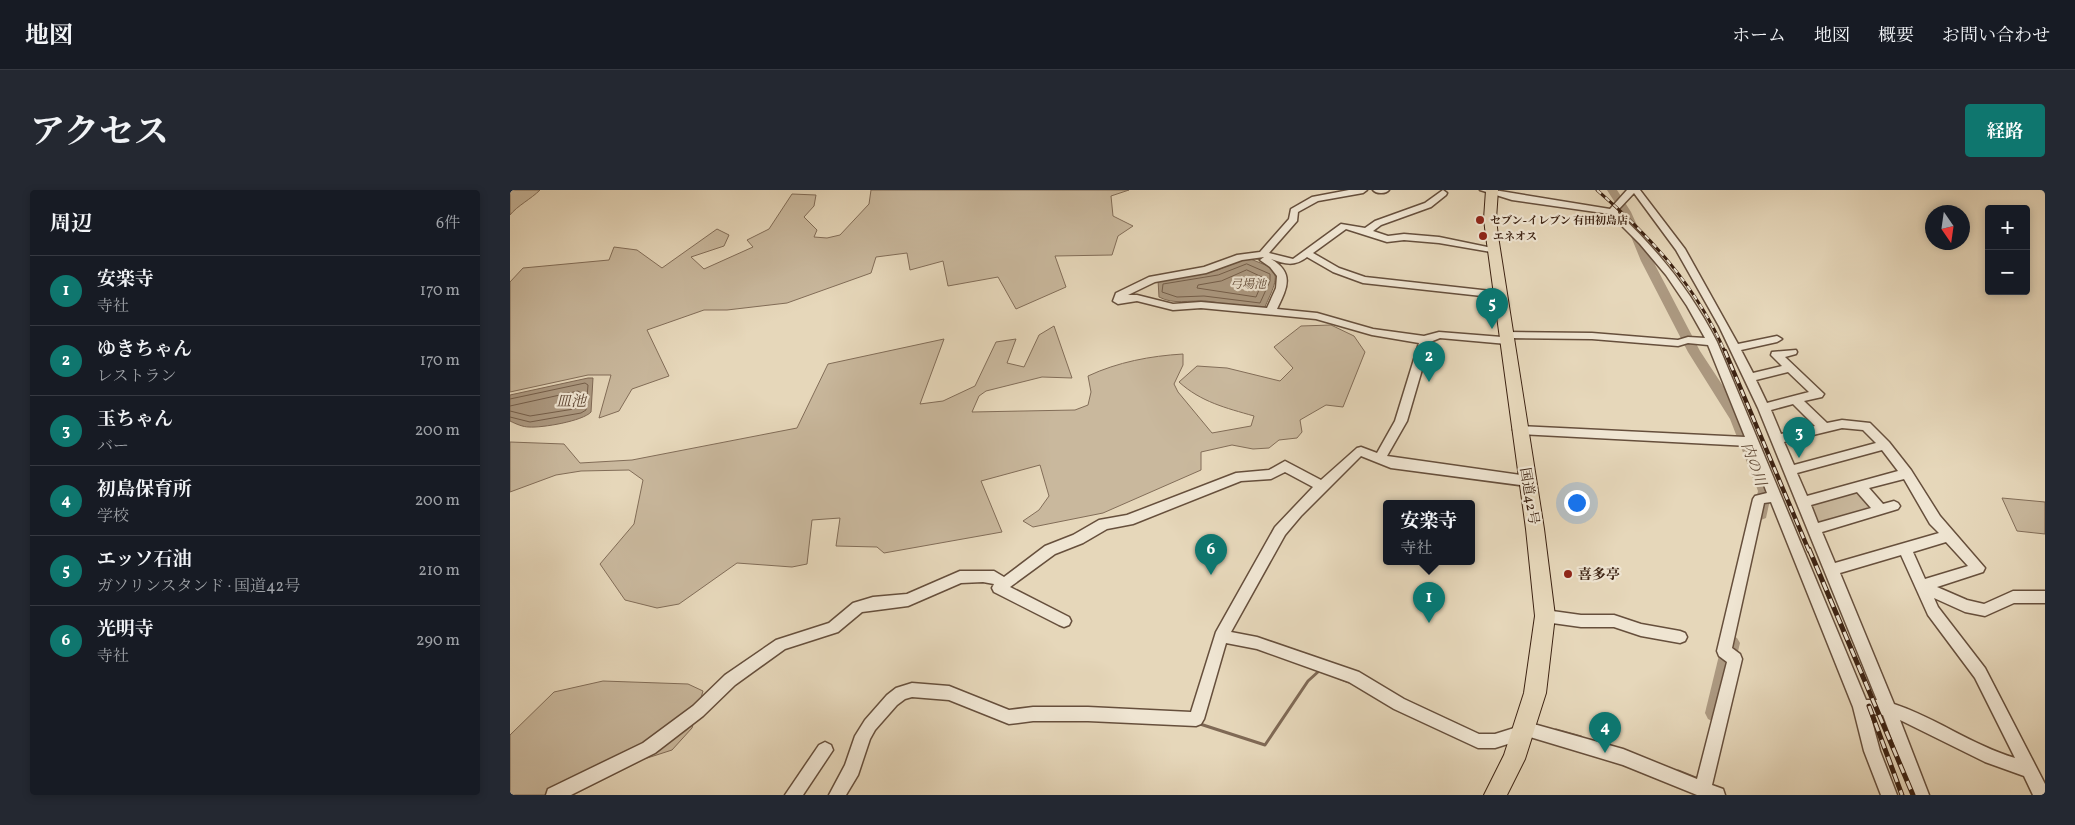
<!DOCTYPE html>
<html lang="ja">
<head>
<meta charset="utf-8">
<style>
	:root { --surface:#171b24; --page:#242831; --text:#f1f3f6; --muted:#9ea1a6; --line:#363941; --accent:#0f766e }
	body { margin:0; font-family:Vollkorn,"Noto Serif JP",serif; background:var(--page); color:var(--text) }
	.controls { position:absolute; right:15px; top:15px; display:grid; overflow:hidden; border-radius:5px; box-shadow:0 2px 8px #0003 }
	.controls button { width:45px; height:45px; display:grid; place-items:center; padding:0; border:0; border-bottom:1px solid var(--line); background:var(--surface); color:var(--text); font:25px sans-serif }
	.compass { position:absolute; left:1415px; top:15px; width:45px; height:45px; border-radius:50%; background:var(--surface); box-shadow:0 2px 8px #0003; rotate:167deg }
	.you { position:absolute; left:1066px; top:312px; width:18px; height:18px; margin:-12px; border:4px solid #fff; border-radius:50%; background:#1a73e8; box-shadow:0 0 0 8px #1a73e833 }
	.badge { display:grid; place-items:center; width:32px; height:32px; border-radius:50%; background:var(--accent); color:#fff; font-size:16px; font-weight:700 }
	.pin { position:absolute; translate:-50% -41px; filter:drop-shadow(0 1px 2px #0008) }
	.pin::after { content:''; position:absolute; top:26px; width:18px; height:15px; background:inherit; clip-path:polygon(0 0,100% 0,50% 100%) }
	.popup { position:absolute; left:873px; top:310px; width:92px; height:65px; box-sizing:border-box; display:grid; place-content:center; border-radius:5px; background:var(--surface); filter:drop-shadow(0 1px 4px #0005); font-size:16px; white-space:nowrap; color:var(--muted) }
	.popup b { font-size:19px; color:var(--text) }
	.popup::after { content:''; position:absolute; left:50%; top:100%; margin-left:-10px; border:10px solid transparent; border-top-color:var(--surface) }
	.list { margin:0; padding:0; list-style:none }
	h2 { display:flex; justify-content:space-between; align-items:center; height:65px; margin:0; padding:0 20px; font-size:21px }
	h2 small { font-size:16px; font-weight:400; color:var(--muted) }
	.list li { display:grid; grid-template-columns:32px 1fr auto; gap:15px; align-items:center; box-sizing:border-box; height:70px; padding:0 20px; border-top:1px solid var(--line) }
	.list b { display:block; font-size:19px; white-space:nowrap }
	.list p { margin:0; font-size:16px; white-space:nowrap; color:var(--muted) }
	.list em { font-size:16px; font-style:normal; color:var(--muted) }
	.map { position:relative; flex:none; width:1535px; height:605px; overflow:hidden; border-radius:5px }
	header { display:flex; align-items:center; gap:30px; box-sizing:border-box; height:70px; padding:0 25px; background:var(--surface); border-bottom:1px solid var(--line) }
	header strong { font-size:24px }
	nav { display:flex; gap:28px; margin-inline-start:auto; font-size:18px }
	.intro { display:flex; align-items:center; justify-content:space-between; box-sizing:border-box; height:120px; padding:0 30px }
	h1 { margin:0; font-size:35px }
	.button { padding:12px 22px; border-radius:5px; background:var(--accent); color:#fff; font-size:18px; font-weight:700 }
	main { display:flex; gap:30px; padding:0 30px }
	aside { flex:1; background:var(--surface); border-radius:5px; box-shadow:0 2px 8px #0003 }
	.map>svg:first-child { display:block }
</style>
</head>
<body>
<header>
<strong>地図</strong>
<nav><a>ホーム</a><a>地図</a><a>概要</a><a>お問い合わせ</a></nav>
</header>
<div class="intro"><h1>アクセス</h1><a class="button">経路</a></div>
<main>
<aside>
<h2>周辺<small>6件</small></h2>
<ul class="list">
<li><span class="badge">1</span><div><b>安楽寺</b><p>寺社</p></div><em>170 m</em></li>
<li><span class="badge">2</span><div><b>ゆきちゃん</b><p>レストラン</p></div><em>170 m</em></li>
<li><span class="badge">3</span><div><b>玉ちゃん</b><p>バー</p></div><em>200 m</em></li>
<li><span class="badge">4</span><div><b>初島保育所</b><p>学校</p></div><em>200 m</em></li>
<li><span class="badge">5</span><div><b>エッソ石油</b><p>ガソリンスタンド · 国道42号</p></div><em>210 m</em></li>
<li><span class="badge">6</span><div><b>光明寺</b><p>寺社</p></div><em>290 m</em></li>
</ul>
</aside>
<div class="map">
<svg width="1535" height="605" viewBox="0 0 1535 605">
	<rect width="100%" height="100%" fill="#e6d7ba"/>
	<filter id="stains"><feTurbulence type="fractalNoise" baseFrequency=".004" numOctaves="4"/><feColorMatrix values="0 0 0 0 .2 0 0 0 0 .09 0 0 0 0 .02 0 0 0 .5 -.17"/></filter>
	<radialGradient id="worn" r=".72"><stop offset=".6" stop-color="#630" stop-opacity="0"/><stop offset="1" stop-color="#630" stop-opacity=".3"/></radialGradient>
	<g fill="#c9b89d" stroke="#826d58">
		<path d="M0 0H30C21 9 7 16 0 25Z"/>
		<path d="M361 0H619L601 6 603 26 623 36 608 46 602 65 545 66 556 97 506 119 488 87 438 96 433 71 400 80 397 63 366 67 361 83 277 113 217 120H194L137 140 159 186 122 199 109 221 89 228 101 185H78L0 202V92L13 78 99 70 104 57 127 60 152 78 207 39 219 45 214 56 181 67 194 79 243 57 237 50 259 39 282 4 306 5 304 16 294 27 307 40 304 47 317 48 330 45 359 14Z"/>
		<path d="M821 135 844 146 855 162 833 217 816 215 790 230 792 242 787 248 769 250 759 258 743 259 722 255 691 262V280L593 323 523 337 513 331 529 320 539 306 530 275 471 291 492 342 374 363 367 357 326 356 330 328 302 330 297 374 282 377 227 373 169 414 147 418 115 410 90 374 124 334 133 290 119 280 71 281 46 285 0 302V252L54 254 70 273 122 270 287 238 318 174 434 149 410 214 433 211 465 196 486 152 506 149 497 173 514 177 529 145 544 136 562 188 532 187 476 201 469 206 462 222 565 220 578 215 581 202 578 186C608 172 640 166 673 164V175L664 194 668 202 702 243 741 236 744 226C716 218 691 212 669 192L687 176 717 178 770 191 783 178 764 157 791 136Z"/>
		<path d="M1349 299 1366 319 1311 336 1306 333 1300 314Z"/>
		<path d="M1492 308 1535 312V344L1507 341Z"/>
		<path d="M93 491 178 494 193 501 182 538 162 560 125 572 60 605H0V545L44 502Z"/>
	</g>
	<g fill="#ac9981" stroke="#7f6955">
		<path d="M738 68 763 78C770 90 759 106 755 117 736 121 715 113 696 111 679 110 664 115 649 107L648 90 707 80Z"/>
		<path d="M78 188H83L81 222C73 231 32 238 19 237 13 237 6 234 0 231V205Z"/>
	</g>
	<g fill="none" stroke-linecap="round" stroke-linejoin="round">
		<g stroke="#745e4a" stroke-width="1">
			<path d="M737 74 760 84V91L750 113 694 106 667 107 652 102 653 94 708 85Z"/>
			<path d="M737 80 754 88 746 107 687 98 688 95 711 91Z"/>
			<path d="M0 209 75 193 78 195 76 220 71 223 20 232 0 227"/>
			<path d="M0 216 68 201 71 203 70 216 64 219 20 226 0 221"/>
		</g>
		<g stroke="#7f6955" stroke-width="3">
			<path d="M829 488 842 493"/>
			<path d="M690 534 755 555 798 491 809 481"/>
			<path d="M1046 540 1071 547"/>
			<path d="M1168 581 1188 589"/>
		</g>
		<g fill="#ac9981" fill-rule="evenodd">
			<path d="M1097 0H1107L1121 22 1143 71 1190 161 1234 228 1262 301 1256 328 1251 330 1246 328 1243 324 1248 301 1220 229 1178 162 1131 71 1111 22Z"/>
			<path d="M1221 445 1227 448 1230 453 1213 523 1210 529 1204 532 1198 529 1195 523 1212 453 1215 448Z"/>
		</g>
		<g stroke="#664f3c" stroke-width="3">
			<g id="minor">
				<path d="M839 0H857L853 3 808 11 788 22 787 31 759 63 783 69 831 34 855 38 865 31 915 13 933 0 937 3 936 5 921 17 871 35 863 41 878 46 894 44 929 47 987 59V63L929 53 894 50 877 52 836 39 803 63 829 78 855 87 990 102 995 105 990 108 853 93 823 82 797 67C784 77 775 74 761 69 785 83 777 98 767 119L807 123 863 139 914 146 929 142 992 147V143L996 142 1082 143 1168 150 1178 147 1195 148 1177 116 1156 85 1130 54 1100 24 1002 10 970 0H984L1100 19 1117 0H1130L1175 59 1228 154 1267 146 1272 149 1267 152 1231 160 1243 183 1272 176 1261 165 1262 162 1286 160 1287 162 1286 164 1275 167 1314 204 1312 207 1294 211 1317 233 1332 230 1360 233 1379 252 1401 280 1430 326 1475 378 1473 382 1427 397 1457 410 1474 414 1503 401H1535V413H1504L1475 426 1455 422 1424 408 1428 417 1475 478 1535 594V605H1523L1514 586 1475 572 1390 530 1419 605H1403L1373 525 1360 524 1370 561 1387 605H1371L1354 561 1343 517 1261 312 1254 313 1222 458 1230 464 1232 469 1202 595 1213 599 1215 605H1187L1113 575 1020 547 985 558H968L884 519 839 492 747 459 716 453 694 529 691 534 686 536 578 531H523L499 534 439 510 402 507 395 509 387 515 365 540 360 549 348 585 336 605H319L335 575 345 546 355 530 377 505 386 498 402 493 439 496 499 520 523 517H578L681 522 706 442 765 337 803 297 775 282 761 289 731 291 623 334 597 339 573 353 545 364 500 397 559 427 561 431 559 435 554 437 549 435 484 402 482 398 484 394 473 392 451 393 398 416 352 422 328 442 275 459 225 495 193 526 145 563 61 605H36L38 599 133 553 183 516 215 485 266 450 319 433 343 413 363 407 397 404 450 381H484L494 387 535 356 563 345 589 330 617 325 726 283 759 280 775 271 811 290 847 258 851 257 867 263 885 231 909 153 862 145 806 129 691 118 663 120 627 111 608 114 603 111 606 103 639 87 694 77 727 65 750 62 779 29 781 19 802 7ZM1124 3 1166 60 1209 136 1248 218 1367 510H1356L1207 152C1182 103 1149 61 1108 23V20ZM754 67 750 70 760 77 767 86 766 98 757 118 691 112 663 114 627 105H618L645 92 696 83 732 70ZM930 148 997 154 1002 151 1000 148 1082 149 1168 156 1178 153 1198 155 1235 247 1009 236 1003 240 1009 244 1239 256 1257 303 1245 306 1243 309 1207 461 1209 466 1217 472 1187 589 1113 559 1020 533 985 544H969L894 509 849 482 747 447 721 442 775 345 791 326 851 266 881 278 1017 296 1021 294 1023 291 1017 286 877 266 897 231 920 152ZM1278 182 1299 202 1257 213 1246 190ZM1283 214 1305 236 1271 244 1261 220ZM1332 238 1353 240 1366 253 1284 275 1274 252ZM1372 260 1388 281 1297 306 1287 283ZM1394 289 1420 334 1429 343 1325 373 1312 342 1388 319 1390 316 1388 313 1384 311 1373 314 1359 298ZM1347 302 1361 318 1308 333 1301 315ZM1436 352 1458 376 1415 389 1403 362ZM1391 365 1418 425 1465 488 1505 568C1462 555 1426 528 1384 514L1330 383Z"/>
				<path d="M863 0H879C876 4 866 4 863 0Z"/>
				<path d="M1035 420 1071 425H1104L1131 434 1170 441 1175 443 1177 447 1175 451 1170 453 1131 446 1104 437H1071L1035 432 1030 430 1028 426 1030 422Z"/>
				<path d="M315 552 321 555 323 560 293 605H275L309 555Z"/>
			</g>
		</g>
		<g stroke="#3c2212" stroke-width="2">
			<path id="highway" d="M976 0H988L986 29 988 46 1034 339 1045 426 1036 503 1015 569 997 605H974L994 565 1014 503 1025 426 1016 339 976 46 974 29Z"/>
		</g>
		<use href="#minor" fill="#efe5d2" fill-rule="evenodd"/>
		<use href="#highway" fill="#e6d7ba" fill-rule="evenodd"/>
		<g stroke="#3c2212" stroke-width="3">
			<path id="rail-far2" d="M1087 0C1140 46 1187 97 1215 162"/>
		</g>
		<g stroke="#3c2212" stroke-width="4.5">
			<path id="rail-far1" d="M1215 161 1299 361"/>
		</g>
		<g stroke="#3c2212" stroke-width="5">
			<g id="rail">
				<path d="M1299 359 1403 605"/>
				<path d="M1359 516 1392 605"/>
			</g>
		</g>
		<use href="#rail-far2" stroke="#efe5d2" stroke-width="2" stroke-dasharray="5.5" stroke-linecap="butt"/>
		<use href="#rail-far1" stroke="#efe5d2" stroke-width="2.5" stroke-dasharray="7" stroke-linecap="butt"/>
		<use href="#rail" stroke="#efe5d2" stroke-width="3" stroke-dasharray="9" stroke-linecap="butt"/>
	</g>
	<g fill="#8f2418" stroke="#efe5d2" stroke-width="2">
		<circle cx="970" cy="30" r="5"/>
		<circle cx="973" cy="46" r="5"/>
		<circle cx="1058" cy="384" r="5"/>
	</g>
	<g text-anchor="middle" stroke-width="4.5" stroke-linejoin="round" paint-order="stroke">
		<g font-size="11" font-weight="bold" fill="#3c2212" stroke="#efe5d2" text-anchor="start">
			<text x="980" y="34">セブン-イレブン 有田初島店</text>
			<text x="983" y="50">エネオス</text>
		</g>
		<g font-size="12" font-style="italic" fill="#5e4633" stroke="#efe5d2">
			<text x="738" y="98">弓場池</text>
		</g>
		<g font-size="14" fill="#3c2212" stroke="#efe5d2">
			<text transform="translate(1020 306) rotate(81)" y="5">国道42号</text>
		</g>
		<g font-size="14" font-weight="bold" fill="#3c2212" stroke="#efe5d2" text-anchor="start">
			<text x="1068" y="389">喜多亭</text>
		</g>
		<g font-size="15" font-style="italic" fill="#5e4633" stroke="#efe5d2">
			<text x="61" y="216">皿池</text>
			<text transform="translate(1244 274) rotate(70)" y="5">内の川</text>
		</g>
	</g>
	<rect width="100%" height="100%" filter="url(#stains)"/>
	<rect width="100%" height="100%" fill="url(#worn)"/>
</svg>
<div class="controls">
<button>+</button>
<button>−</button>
</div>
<svg class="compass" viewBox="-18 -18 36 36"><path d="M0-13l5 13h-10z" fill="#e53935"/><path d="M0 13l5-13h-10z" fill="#9ea1a6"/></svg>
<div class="you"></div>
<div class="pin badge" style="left:919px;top:433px">1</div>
<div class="popup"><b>安楽寺</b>寺社</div>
<div class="pin badge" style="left:919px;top:192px">2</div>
<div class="pin badge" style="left:1289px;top:268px">3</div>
<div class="pin badge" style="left:1095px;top:563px">4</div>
<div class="pin badge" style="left:982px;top:139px">5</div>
<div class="pin badge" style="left:701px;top:385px">6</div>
</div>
</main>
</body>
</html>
